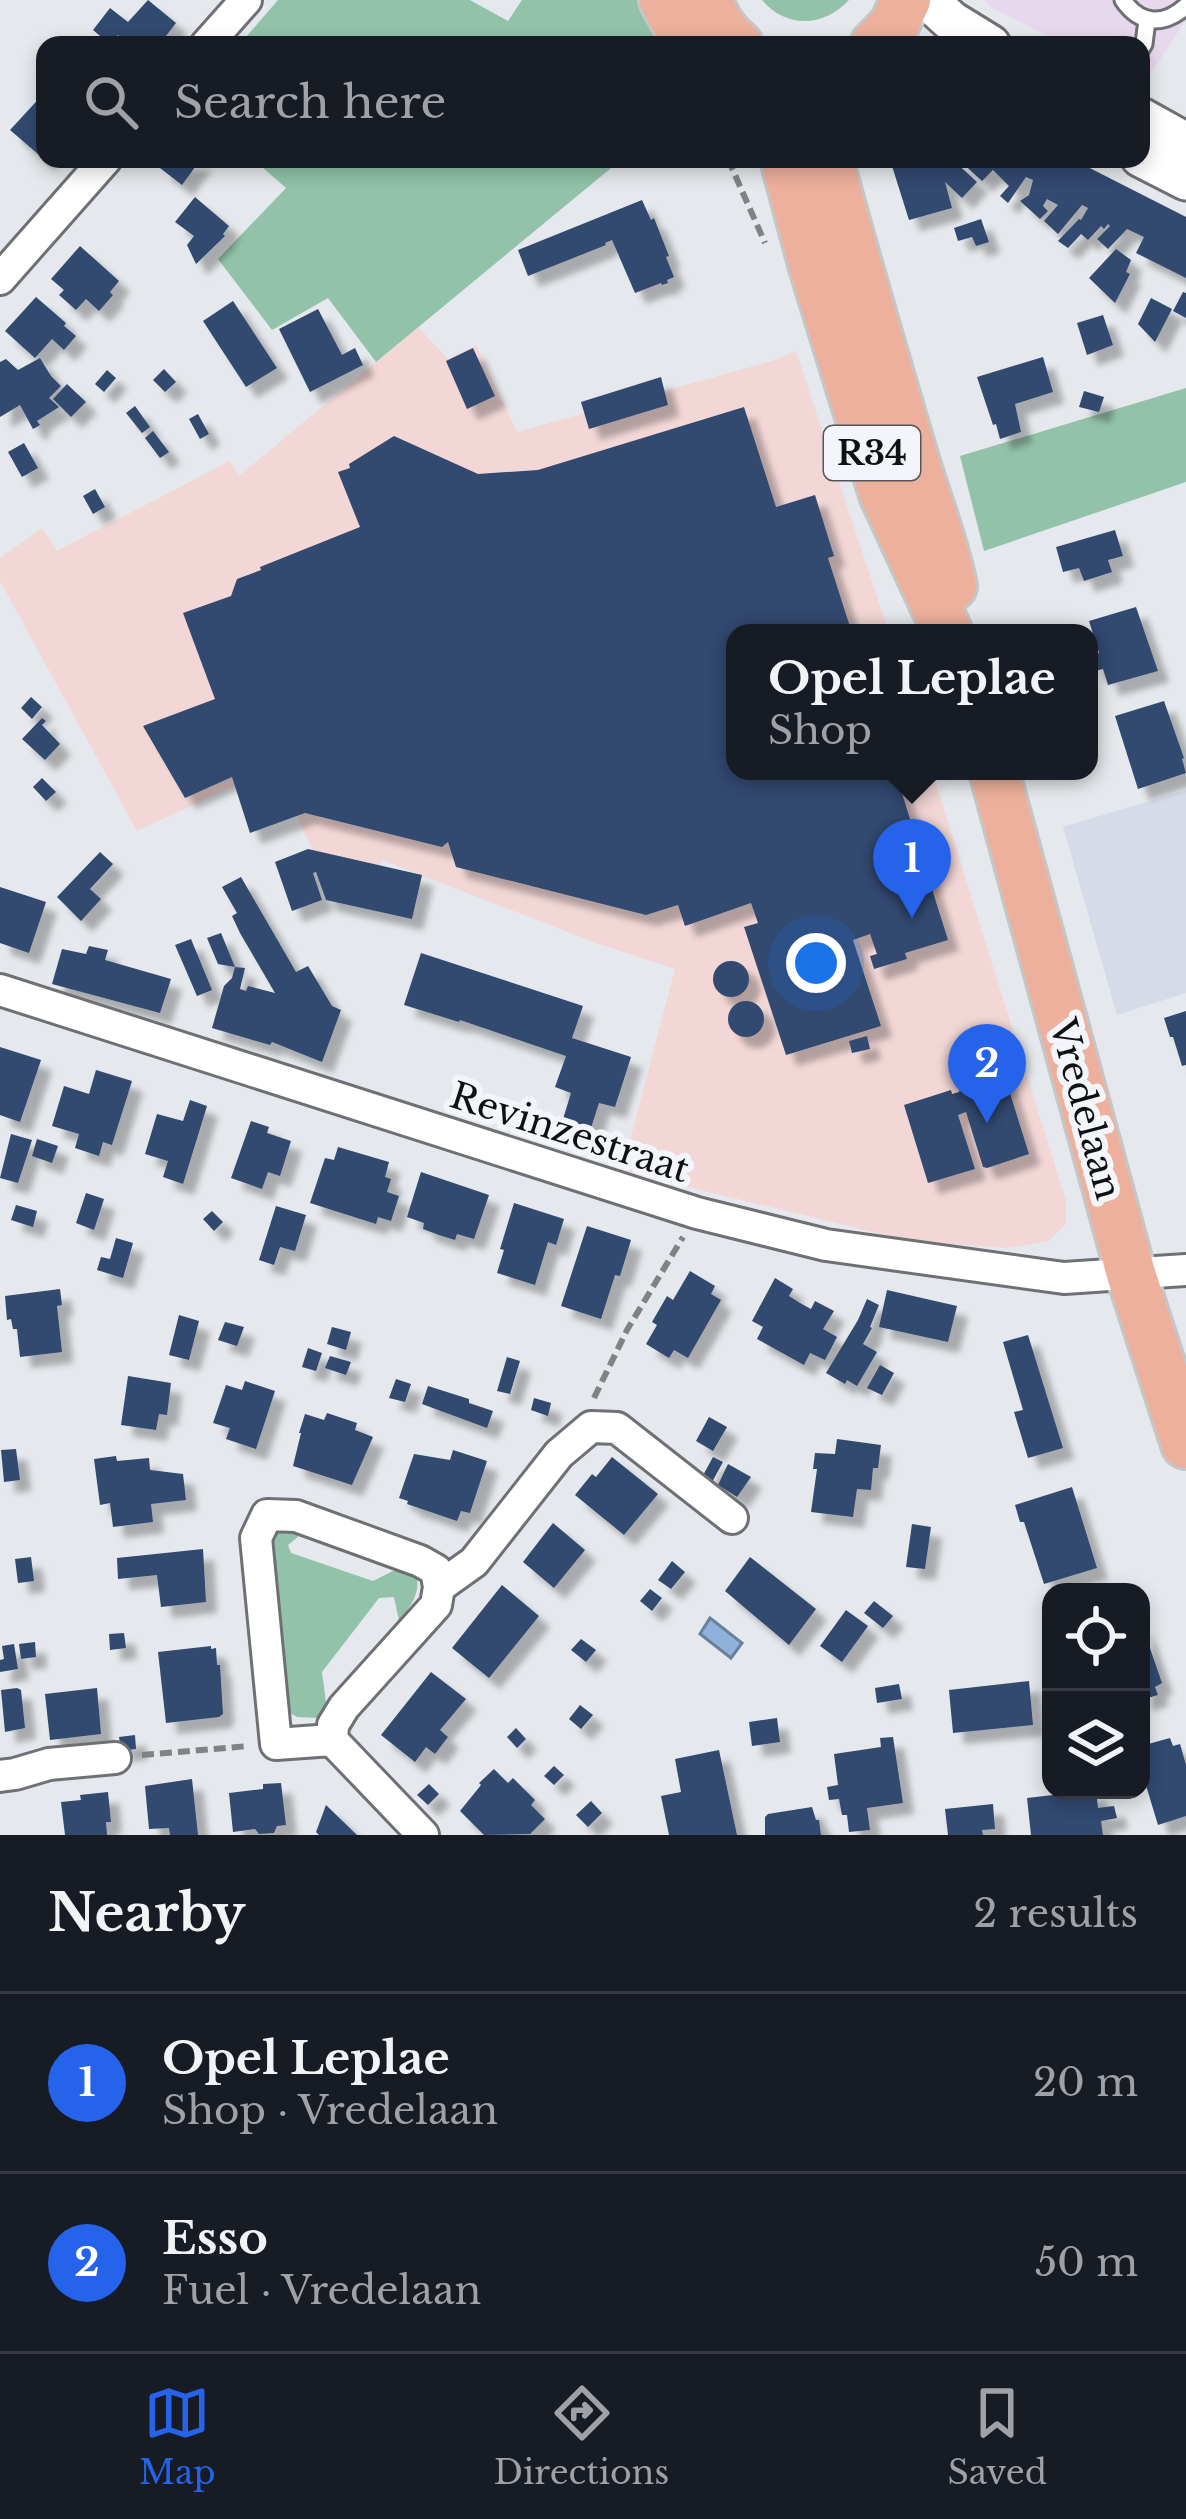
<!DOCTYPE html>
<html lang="en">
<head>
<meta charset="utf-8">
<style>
	:root { --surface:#171b24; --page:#20242c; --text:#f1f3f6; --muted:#9ea1a6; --line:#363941; --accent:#2563eb }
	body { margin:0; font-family:"Libre Baskerville",serif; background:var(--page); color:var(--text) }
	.controls { position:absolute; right:36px; bottom:36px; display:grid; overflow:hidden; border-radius:24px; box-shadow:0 6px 18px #0003 }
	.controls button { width:108px; height:108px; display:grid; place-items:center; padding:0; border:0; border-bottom:3px solid var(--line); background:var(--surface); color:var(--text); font:60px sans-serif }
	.you { position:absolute; left:816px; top:963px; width:42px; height:42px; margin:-30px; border:9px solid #fff; border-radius:50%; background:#1a73e8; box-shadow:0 0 0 18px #1a73e833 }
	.badge { display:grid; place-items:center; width:78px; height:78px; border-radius:50%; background:var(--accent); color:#fff; font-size:39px; font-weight:700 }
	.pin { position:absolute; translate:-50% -99px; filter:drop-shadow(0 3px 6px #0008) }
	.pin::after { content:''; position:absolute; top:63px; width:42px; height:36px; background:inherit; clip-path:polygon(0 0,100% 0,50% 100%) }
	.popup { position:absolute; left:726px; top:624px; width:372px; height:156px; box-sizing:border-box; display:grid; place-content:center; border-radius:24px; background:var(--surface); filter:drop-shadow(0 3px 9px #0005); font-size:39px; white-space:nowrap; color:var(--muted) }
	.popup b { font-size:45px; color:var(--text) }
	.popup::after { content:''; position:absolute; left:50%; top:100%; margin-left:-24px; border:24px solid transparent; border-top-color:var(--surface) }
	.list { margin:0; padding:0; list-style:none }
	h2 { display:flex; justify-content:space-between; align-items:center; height:156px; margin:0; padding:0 48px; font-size:51px }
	h2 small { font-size:39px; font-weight:400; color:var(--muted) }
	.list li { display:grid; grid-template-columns:78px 1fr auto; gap:36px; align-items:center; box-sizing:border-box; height:180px; padding:0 48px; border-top:3px solid var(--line) }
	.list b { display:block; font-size:45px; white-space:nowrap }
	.list p { margin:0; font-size:39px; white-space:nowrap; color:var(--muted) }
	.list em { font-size:39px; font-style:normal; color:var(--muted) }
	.icon { flex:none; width:66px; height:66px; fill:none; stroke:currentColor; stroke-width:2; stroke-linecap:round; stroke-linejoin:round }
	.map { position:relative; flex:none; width:1186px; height:1835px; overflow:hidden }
	.search { position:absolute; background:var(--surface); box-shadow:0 6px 18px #0003; left:36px; right:36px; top:36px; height:132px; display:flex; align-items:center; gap:30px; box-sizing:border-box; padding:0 42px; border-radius:24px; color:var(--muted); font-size:45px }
	.sheet { height:516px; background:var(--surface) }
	nav { display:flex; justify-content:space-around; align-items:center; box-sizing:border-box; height:168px; border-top:3px solid var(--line); background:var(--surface); font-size:33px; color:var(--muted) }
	nav a { display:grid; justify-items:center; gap:6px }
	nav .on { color:var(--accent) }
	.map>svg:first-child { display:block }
</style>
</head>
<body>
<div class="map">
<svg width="1186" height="1835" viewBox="0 0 1186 1835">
	<defs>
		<filter id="shadow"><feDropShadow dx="11" dy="11" stdDeviation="3" flood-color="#0004"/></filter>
	</defs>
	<rect width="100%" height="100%" fill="#e5e8ec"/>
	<path fill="#d5dce7" d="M1186 790V993L1117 1015 1063 827Z"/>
	<path fill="#f2d7d6" d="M418 327 448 359 476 345 517 432 772 361 796 351 889 633H735V771H932L1066 1201V1224L1049 1241 1008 1248 910 1241 622 1171 675 969 596 943 382 860 376 880 316 858 274 767 137 831 0 581V558L42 528 57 551 230 461 239 476Z"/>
	<path fill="#e6d9ec" d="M984 0H1186V20L1143 85 1141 45H1065L991 7Z"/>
	<g fill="#92c3aa">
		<path d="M278 0H470L508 21 522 0H637L662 45H239Z"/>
		<path d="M762 0H849C824 27 786 29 762 0Z"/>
		<path d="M253 159H622L376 362 328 298 272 330 218 259 286 188Z"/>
		<path d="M1186 388V482L984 551 960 456Z"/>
		<path d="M292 1528 305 1531 288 1545 291 1553 373 1581 405 1565 416 1572C421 1594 412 1604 399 1621L394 1597 379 1598 322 1672 327 1710 317 1718 297 1717 288 1712 270 1541 279 1531Z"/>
	</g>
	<path fill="#8fb1db" stroke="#69819e" stroke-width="3" d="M710 1618 742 1643 731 1658 700 1634Z"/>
	<g fill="#31496f" filter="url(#shadow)">
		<path d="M148 0 176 23 159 45H131L118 35 111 45 93 30 110 8 128 22Z"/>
		<path d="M45 92V160L10 130Z"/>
		<path d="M167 159H201L182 185 160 168Z"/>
		<path d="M898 159H952L977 182 962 198 945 182 952 208 909 220 892 166Z"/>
		<path d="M958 159H1072L1186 217V278L1136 253 1144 237 1127 229 1108 249 1097 239 1110 226 1108 224 1104 229 1101 226 1088 240 1081 234 1068 248 1058 241 1079 219 1081 220 1088 208 1082 205 1058 234 1044 221 1058 205 1047 199 1043 206 1048 211 1040 219 1020 201 1029 195 1033 180 1026 177 1008 203 1000 196 1009 186 993 170 982 181Z"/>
		<path d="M195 197 229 226 223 234 225 236 196 264 187 245 194 236 175 222Z"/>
		<path d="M642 200 651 220 654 218 669 256 666 257 674 277 667 280 668 283 662 285 661 283 635 293 612 240 605 243 606 245 528 276 518 250Z"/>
		<path d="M981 219 989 242 976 246 972 237 958 241 954 228Z"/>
		<path d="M80 246 119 281 110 292 113 295 99 311 86 299 76 310 59 295 64 290 51 279Z"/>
		<path d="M1116 249 1131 260 1126 272 1130 274 1115 303 1089 278Z"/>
		<path d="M1183 292 1186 293V318L1173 311Z"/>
		<path d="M36 297 66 323 64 326 76 336 64 350 52 339 35 358 5 331Z"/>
		<path d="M1151 298 1172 309 1155 342 1138 324Z"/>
		<path d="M233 301 277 368 246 387 203 321Z"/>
		<path d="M318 309 342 355 355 348 363 365 310 392 279 329Z"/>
		<path d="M1103 315 1113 345 1087 355 1077 323Z"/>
		<path d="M473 348 495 396 467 409 446 361Z"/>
		<path d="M1043 357 1053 392 1015 404 1021 432 1000 439 996 424 993 425 977 377Z"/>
		<path d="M40 358 51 376 61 386 49 398 59 407 37 421 40 425 33 429 20 405 0 417V362L6 359 18 370Z"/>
		<path d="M164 369 176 382 165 392 153 380Z"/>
		<path d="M107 370 116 378 104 392 95 384Z"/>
		<path d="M661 377 668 405 589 429 581 402Z"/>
		<path d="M67 384 86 402 71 417 53 399Z"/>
		<path d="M1084 391 1104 397 1099 412 1079 407Z"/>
		<path d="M135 406 150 427 142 433 126 413Z"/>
		<path d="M744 407 776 507 815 495 834 556 828 558 852 633H735V771H895L948 940 905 953 907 959 874 969 870 956 877 954 870 934 853 940 881 1026 786 1055 744 927 758 923 751 903 685 926 678 905 646 915 456 867 448 842 442 847 305 813 250 833 232 777 185 798 143 726 215 699 183 613 231 596 237 579 261 570 260 567 360 527 338 472 350 468 349 464 394 436 478 474 538 470Z"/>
		<path d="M198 414 209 434 200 439 189 419Z"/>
		<path d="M153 431 169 452 160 458 145 438Z"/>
		<path d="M24 443 38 468 22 477 8 452Z"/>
		<path d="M95 489 105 507 93 514 83 496Z"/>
		<path d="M1115 530 1123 556 1108 560 1112 572 1084 581 1079 568 1063 572 1056 547Z"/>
		<path d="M1136 607 1158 671 1108 685 1103 669 1095 671 1091 657 1099 653 1089 621Z"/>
		<path d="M31 697 42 707 32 719 21 708Z"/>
		<path d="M1164 701 1184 758 1182 759 1186 773 1138 789 1115 716Z"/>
		<path d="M42 718 46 721 42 725 60 744 45 760 22 739Z"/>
		<path d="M42 778 56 792 46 801 33 787Z"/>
		<path d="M308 849 422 875 412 919 326 900 316 872 313 873 322 900 292 911 275 862Z"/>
		<path d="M100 852 113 864 90 889 101 899 81 921 57 897Z"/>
		<path d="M241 877 296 972 308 966 332 1006 341 1010 322 1062 272 1042 270 1045 212 1028 224 986 232 978 235 967 245 968 240 989 246 991 248 986 275 993 240 933 232 916 237 913 222 887Z"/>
		<path d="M0 887 46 902 29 953 0 943Z"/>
		<path d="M221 933 235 967 218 964 207 938Z"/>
		<path d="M191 939 212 990 197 996 175 945Z"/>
		<path d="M89 946 108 950 105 960 171 979 160 1013 52 984 62 949 86 954Z"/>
		<path d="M421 953 583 1006 572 1038 631 1057 615 1107 599 1103 591 1128 563 1119 571 1093 555 1087 566 1056 460 1020 459 1022 404 1005Z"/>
		<circle cx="731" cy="979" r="18"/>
		<circle cx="746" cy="1019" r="18"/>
		<path d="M1186 1011V1065L1182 1066 1173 1037H1170L1164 1018Z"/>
		<path d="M867 1036 870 1049 852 1053 849 1041Z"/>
		<path d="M0 1047 41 1060 20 1122 0 1115Z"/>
		<path d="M96 1070 132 1081 112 1145 103 1142 99 1156 75 1148 79 1134 52 1126 64 1086 89 1094Z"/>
		<path d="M1000 1073 1004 1074 1029 1154 987 1168 983 1167 966 1112 958 1115 975 1169 928 1183 904 1105 951 1090 952 1094 959 1092 962 1084Z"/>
		<path d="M190 1100 207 1106 183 1184 163 1177 168 1161 145 1154 157 1114 183 1121Z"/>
		<path d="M251 1121 269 1127 267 1133 291 1141 280 1176 268 1172 262 1189 231 1178Z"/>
		<path d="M11 1134 32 1140 18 1183 0 1178Z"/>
		<path d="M37 1139 58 1146 52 1163 32 1156Z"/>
		<path d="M338 1147 389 1162 385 1177 391 1179 387 1192 399 1196 391 1221 378 1217 376 1224 310 1203 325 1158 334 1160Z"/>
		<path d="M421 1172 489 1195 474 1239 457 1234 455 1240 439 1235 423 1229 424 1223 407 1217Z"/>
		<path d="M86 1193 104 1199 94 1230 76 1223Z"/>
		<path d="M514 1203 564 1219 556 1245 548 1242 535 1285 497 1273 504 1250 500 1249Z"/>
		<path d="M16 1205 37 1211 33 1227 11 1220Z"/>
		<path d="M276 1206 306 1215 295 1251 280 1247 274 1265 259 1260Z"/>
		<path d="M212 1211 223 1222 214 1231 203 1219Z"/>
		<path d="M587 1226 631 1240 620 1276 615 1275 601 1319 561 1306Z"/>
		<path d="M116 1238 133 1243 123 1278 97 1270 101 1257 110 1259Z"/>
		<path d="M690 1271 715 1286 711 1294 721 1300 688 1358 674 1350 669 1358 646 1344 657 1325 652 1322 667 1296 673 1300Z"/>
		<path d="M775 1278 793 1289 789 1296 800 1303 811 1309 815 1301 834 1311 823 1329 837 1337 825 1360 810 1353 804 1365 757 1339 763 1327 752 1321Z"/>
		<path d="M60 1289 62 1305 57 1306 62 1352 20 1357 17 1329H13L11 1319 7 1320 5 1296Z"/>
		<path d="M887 1290 957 1306 948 1342 879 1327Z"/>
		<path d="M867 1299 879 1305 870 1327 872 1328 863 1344 877 1352 857 1386 847 1380 845 1384 826 1373 858 1320Z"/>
		<path d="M179 1315 199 1321 189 1360 169 1355Z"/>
		<path d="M225 1322 244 1327 237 1346 218 1340Z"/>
		<path d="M332 1327 351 1332 346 1350 327 1344Z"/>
		<path d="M1028 1335 1063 1448 1028 1458 1014 1412 1023 1410 1003 1342Z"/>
		<path d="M308 1348 322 1353 316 1371 302 1367Z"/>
		<path d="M330 1356 351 1362 346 1375 325 1368Z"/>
		<path d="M507 1357 520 1361 510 1394 497 1391Z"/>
		<path d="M880 1365 894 1373 882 1395 867 1388Z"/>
		<path d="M128 1376 171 1383 167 1415 159 1414 156 1430 121 1425Z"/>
		<path d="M396 1379 411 1384 405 1402 389 1398Z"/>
		<path d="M245 1381 275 1391 256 1449 226 1439 230 1428 213 1423 226 1385 242 1390Z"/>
		<path d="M428 1386 469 1399V1403L493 1411 487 1428 422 1404Z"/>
		<path d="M534 1398 551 1403 548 1416 531 1410Z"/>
		<path d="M327 1413 357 1423 355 1430 373 1437 352 1485 293 1466 301 1433H299L305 1414 324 1420Z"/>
		<path d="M709 1417 727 1427 713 1451 696 1441Z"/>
		<path d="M837 1439 881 1445 878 1468H873L871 1490 857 1489 853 1517 811 1512 817 1469H813L815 1453 835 1454Z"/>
		<path d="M16 1449 20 1480 4 1482 1 1450Z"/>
		<path d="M453 1450 487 1461 470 1513 461 1511 457 1521 407 1504 408 1501 399 1498 414 1454 450 1460Z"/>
		<path d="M116 1456 117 1461 149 1458 150 1470 183 1474 186 1500 151 1504 153 1522 113 1527 110 1503 100 1505 94 1459Z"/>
		<path d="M612 1457 658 1494 624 1535 575 1495 592 1474 596 1477Z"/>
		<path d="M713 1457 723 1462 711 1484 701 1479Z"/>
		<path d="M728 1464 751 1477 737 1497 718 1485Z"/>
		<path d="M1072 1487 1097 1568 1044 1584 1024 1522H1020L1015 1505Z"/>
		<path d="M553 1523 585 1550 554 1588 523 1562Z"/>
		<path d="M912 1524 931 1527 925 1569 906 1567Z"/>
		<path d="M203 1549 206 1602 161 1607 157 1575 118 1579 117 1558Z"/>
		<path d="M31 1557 34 1581 18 1583 15 1559Z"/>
		<path d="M750 1557 816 1609 789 1645 725 1591Z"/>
		<path d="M672 1561 685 1572 671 1589 658 1580Z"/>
		<path d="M502 1585 539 1616 489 1678 452 1648Z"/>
		<path d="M650 1589 662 1598 652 1611 640 1601Z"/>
		<path d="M874 1601 893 1616 883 1628 864 1613Z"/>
		<path d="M846 1610 868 1626 842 1662 820 1646Z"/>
		<path d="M1141 1622 1162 1683 1155 1687 1158 1695 1141 1700Z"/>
		<path d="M124 1633 126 1648 110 1650 109 1634Z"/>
		<path d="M581 1639 596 1650 586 1662 571 1650Z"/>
		<path d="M35 1642 36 1657 21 1659 19 1644Z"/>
		<path d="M14 1644 18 1669 0 1672V1660L4 1659 2 1646Z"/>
		<path d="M211 1646V1649L216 1648 217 1665H220L223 1714 219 1717 166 1723 158 1652Z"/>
		<path d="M431 1672 466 1699 440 1730 448 1737 435 1754 426 1747 415 1762 381 1735Z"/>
		<path d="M1029 1681 1033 1725 953 1733 949 1690Z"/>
		<path d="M899 1684 902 1699 877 1703 875 1688Z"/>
		<path d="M17 1688 21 1690 25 1728 5 1732 1 1690Z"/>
		<path d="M97 1688 101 1734 50 1740 45 1694Z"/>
		<path d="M580 1705 593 1715 581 1729 569 1719Z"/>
		<path d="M777 1718 780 1742 752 1746 749 1722Z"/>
		<path d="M516 1728 526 1739 517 1748 507 1737Z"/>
		<path d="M135 1735 136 1749 121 1751 119 1737Z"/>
		<path d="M893 1737 903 1803 867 1808 870 1830 849 1832 847 1815H842L839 1799 829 1800 827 1787 838 1785 834 1754 881 1747 880 1738Z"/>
		<path d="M1170 1738 1173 1746 1180 1744 1186 1765V1816L1158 1825 1141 1769V1746Z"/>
		<path d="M719 1750 737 1835H669L661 1796 681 1792 675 1759Z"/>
		<path d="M554 1766 564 1775 554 1785 544 1776Z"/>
		<path d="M494 1769 508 1783 513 1778 535 1800 531 1805 545 1819 530 1834 484 1835 460 1811 481 1785 479 1783Z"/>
		<path d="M192 1779 198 1835H170L169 1828 149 1829 145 1786Z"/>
		<path d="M281 1783 286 1825 277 1826 274 1833 259 1834 255 1829 233 1832 229 1793 263 1789V1784Z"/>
		<path d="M429 1784 439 1794 428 1805 417 1795Z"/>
		<path d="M1096 1790 1098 1808 1114 1806 1117 1818 1101 1821 1103 1835H1031L1027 1798Z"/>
		<path d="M108 1792 111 1822H106L107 1835H65L61 1802 81 1800 80 1795Z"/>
		<path d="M591 1801 602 1813 588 1827 576 1815Z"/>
		<path d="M993 1804 995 1829 982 1830 983 1835H948L945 1809Z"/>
		<path d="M326 1805 357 1835H319L316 1832Z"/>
		<path d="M812 1807 816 1820H819L821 1835H765V1817L768 1814Z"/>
	</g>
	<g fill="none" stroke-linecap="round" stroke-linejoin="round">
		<g stroke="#6e7074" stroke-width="21">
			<g id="service">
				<path d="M1123 0C1140 25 1164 26 1186 6"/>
				<path d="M1141 49 1144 44 1147 20"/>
			</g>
		</g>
		<g stroke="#6e7074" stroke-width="36">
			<g id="minor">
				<path d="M206 45 246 0"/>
				<path d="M0 279 106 159"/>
				<path d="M0 990 697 1213 826 1245 1064 1278 1186 1270"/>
				<path d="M439 1587 474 1562 559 1454 591 1427 617 1428 732 1518"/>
				<path d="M332 1740 333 1725 344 1707 436 1605 439 1587 436 1570 420 1561 296 1516 267 1515 256 1538 276 1744 332 1740 423 1835"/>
				<path d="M0 1776 15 1774 49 1764 115 1758"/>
			</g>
		</g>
		<g stroke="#6e7074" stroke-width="45">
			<g id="tertiary">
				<path d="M928 0 951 21 990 45"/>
				<path d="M1141 118 1186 143"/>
				<path d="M1141 157 1186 180"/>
			</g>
		</g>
		<g stroke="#c5c6c6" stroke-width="54">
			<g id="primary">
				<path d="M664 0 689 45"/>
				<path d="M708 0C713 17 724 34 738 45"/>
				<path d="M875 45 894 25 906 0"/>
				<path d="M785 159 814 267 884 494 948 633"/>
				<path d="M828 159C854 258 883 355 912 453 925 498 943 541 952 586"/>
				<path d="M994 771 1131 1274 1186 1444"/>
			</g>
		</g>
		<g stroke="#808285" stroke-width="6" stroke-dasharray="12 6" stroke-linecap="butt">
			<path d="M728 159 765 243"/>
			<path d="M594 1398 627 1330 683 1237"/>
			<path d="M142 1755 248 1746"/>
		</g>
		<use href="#service" stroke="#fff" stroke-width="15"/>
		<use href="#minor" stroke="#fff" stroke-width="30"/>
		<use href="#tertiary" stroke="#fff" stroke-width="39"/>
		<use href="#primary" stroke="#edb09c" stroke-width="48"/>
	</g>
	<g text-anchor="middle" stroke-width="12" stroke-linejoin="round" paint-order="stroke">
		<rect fill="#f3f5fa" stroke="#535557" stroke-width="3" x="824" y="426" width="96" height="54" rx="9"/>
		<g font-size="33" font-weight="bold" fill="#0f1011">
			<text x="872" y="465">R34</text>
		</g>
		<g font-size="36" fill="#0f1011" stroke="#f3f5fa">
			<text transform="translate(1086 1109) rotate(75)" y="13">Vredelaan</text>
			<text transform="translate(570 1132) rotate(18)" y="13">Revinzestraat</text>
		</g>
	</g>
</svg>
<div class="controls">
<button><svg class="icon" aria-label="locate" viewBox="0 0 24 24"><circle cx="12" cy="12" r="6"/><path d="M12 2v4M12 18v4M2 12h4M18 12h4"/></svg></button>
<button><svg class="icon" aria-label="layers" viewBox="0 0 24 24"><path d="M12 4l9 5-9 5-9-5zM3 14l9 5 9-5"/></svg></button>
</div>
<div class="you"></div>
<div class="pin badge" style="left:912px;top:918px">1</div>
<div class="popup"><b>Opel Leplae</b>Shop</div>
<div class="pin badge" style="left:987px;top:1123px">2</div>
<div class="search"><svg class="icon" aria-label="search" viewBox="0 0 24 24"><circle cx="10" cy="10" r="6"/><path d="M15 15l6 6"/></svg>Search here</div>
</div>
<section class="sheet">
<h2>Nearby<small>2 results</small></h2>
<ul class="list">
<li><span class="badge">1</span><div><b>Opel Leplae</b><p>Shop · Vredelaan</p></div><em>20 m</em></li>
<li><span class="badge">2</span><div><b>Esso</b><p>Fuel · Vredelaan</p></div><em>50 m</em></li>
</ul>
</section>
<nav>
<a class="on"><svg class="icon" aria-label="map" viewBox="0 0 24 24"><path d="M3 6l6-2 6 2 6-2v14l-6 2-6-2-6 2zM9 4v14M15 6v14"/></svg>Map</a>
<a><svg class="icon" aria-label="directions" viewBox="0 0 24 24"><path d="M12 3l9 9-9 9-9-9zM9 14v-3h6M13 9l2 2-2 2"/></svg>Directions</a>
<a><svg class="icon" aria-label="saved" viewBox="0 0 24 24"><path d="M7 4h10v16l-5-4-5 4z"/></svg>Saved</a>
</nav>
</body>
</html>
